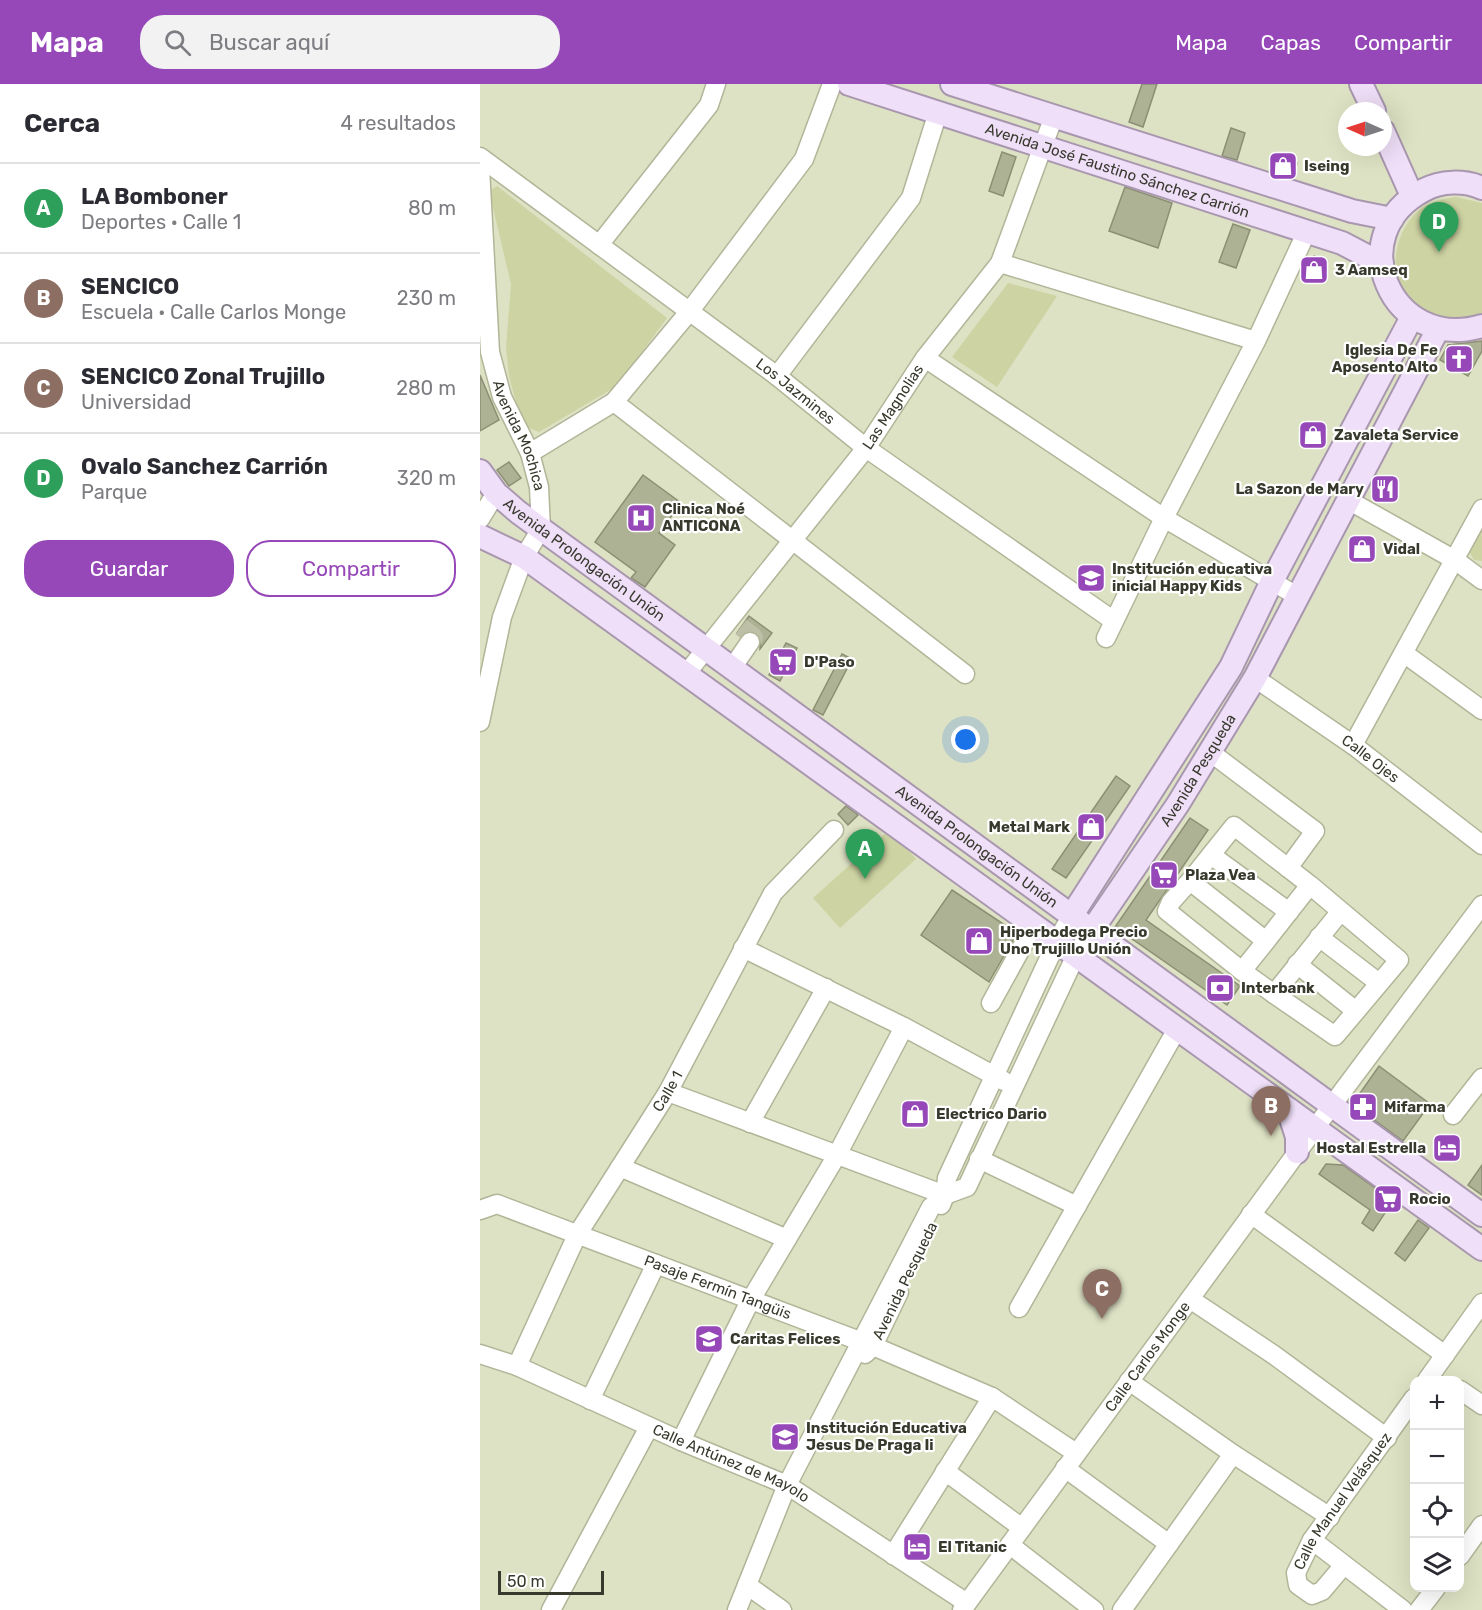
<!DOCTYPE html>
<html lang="es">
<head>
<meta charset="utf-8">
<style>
	:root { --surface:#fff; --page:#f2f2f3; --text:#2b2b33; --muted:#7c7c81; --line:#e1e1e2; --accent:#9648b8 }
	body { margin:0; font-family:Rubik,sans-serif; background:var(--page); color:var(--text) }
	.controls { position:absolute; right:18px; bottom:18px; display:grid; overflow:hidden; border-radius:12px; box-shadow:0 6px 24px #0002 }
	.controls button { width:54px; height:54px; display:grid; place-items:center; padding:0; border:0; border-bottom:2px solid var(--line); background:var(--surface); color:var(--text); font:30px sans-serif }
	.compass { position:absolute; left:858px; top:18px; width:54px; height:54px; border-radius:50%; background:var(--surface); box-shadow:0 6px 24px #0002; rotate:273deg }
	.scale { position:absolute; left:18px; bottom:15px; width:106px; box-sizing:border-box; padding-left:6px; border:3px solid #38392d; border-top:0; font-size:16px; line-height:21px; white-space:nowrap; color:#38392d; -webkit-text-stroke:4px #fff; paint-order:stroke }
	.you { position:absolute; left:486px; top:656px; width:21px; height:21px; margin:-15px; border:4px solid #fff; border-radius:50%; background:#1a73e8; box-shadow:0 0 0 9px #1a73e833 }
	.badge { display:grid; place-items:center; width:39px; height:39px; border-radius:50%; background:var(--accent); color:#fff; font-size:20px; font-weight:700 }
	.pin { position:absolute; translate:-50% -50px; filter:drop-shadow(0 2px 3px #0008) }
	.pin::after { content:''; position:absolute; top:32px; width:21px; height:18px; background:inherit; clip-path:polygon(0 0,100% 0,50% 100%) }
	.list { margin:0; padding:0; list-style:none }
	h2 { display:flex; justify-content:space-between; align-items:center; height:78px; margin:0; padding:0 24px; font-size:26px }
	h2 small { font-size:20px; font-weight:400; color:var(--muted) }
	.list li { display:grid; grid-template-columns:39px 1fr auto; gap:18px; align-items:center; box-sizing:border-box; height:90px; padding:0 24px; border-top:2px solid var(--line) }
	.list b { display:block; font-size:22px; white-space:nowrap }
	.list p { margin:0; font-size:20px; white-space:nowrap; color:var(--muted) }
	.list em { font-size:20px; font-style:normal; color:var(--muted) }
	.actions { display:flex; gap:12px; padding:18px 24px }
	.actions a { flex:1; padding:14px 0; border:2px solid var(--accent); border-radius:24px; text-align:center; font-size:21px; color:var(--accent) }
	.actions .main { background:var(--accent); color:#fff }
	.icon { flex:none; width:33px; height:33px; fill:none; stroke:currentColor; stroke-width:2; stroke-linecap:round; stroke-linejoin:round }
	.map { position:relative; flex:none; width:1002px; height:1526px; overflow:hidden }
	header { display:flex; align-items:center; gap:36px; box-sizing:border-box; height:84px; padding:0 30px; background:var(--accent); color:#fff }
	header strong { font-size:28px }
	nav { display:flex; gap:33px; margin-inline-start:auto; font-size:21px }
	.search { width:420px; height:54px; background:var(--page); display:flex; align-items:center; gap:15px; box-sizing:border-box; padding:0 21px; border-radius:24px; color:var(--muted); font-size:22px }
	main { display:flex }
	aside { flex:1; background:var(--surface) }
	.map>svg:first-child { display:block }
</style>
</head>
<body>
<header>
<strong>Mapa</strong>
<div class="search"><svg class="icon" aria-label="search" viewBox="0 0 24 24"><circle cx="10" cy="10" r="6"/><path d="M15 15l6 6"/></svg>Buscar aquí</div>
<nav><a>Mapa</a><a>Capas</a><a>Compartir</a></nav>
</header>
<main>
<aside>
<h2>Cerca<small>4 resultados</small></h2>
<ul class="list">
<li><span class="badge" style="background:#2e9e5b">A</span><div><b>LA Bomboner</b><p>Deportes · Calle 1</p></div><em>80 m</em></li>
<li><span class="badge" style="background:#8d6e63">B</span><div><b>SENCICO</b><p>Escuela · Calle Carlos Monge</p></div><em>230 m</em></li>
<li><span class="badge" style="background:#8d6e63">C</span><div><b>SENCICO Zonal Trujillo</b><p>Universidad</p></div><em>280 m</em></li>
<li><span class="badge" style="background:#2e9e5b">D</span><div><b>Ovalo Sanchez Carrión</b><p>Parque</p></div><em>320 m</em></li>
</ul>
<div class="actions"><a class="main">Guardar</a><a>Compartir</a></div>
</aside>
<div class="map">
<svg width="1002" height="1526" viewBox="0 0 1002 1526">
	<rect width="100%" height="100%" fill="#dee2c4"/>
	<g fill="#cdd3a2">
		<path d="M17 102 187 234 137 302 59 348 42 341 29 292 26 263 31 200 9 107Z"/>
		<path d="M976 113 1002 119V232C989 237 980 236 966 234 961 233 953 233 948 231 905 215 908 153 938 127 949 117 963 115 976 113Z"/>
		<path d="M528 199 577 212 517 303 472 273Z"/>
		<path d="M1002 447V477L994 476 988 465Z"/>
		<path d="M410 745 436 775 360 844 333 814Z"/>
	</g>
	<g fill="#aeb295" stroke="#8c8f73" stroke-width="1.5">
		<path d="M662 0H677L663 43 649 38Z"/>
		<path d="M751 44 765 49 757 76 742 72Z"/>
		<path d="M522 68 536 73 523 112 509 107Z"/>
		<path d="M794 72 817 79 813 92 790 85Z"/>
		<path d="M645 103 692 119 678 164 629 147Z"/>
		<path d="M753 140 770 146 756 184 739 178Z"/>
		<path d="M834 172 845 178 835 199 823 193Z"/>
		<path d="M1002 257V267L988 292 960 276 968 261Z"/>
		<path d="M0 291 19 336 0 347Z"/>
		<path d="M29 378 41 394 29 402 17 386Z"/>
		<path d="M163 391 201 419 179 449 195 461 165 503 151 494 156 488 115 458Z"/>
		<path d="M269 532 292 549 280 565V554L277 549 270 547 261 551 257 549Z"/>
		<path d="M306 559 317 564 300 597 289 591Z"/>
		<path d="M362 570 372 575 343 631 333 626Z"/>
		<path d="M636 692 650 702 586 794 572 785Z"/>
		<path d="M366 722 378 731 368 741 358 730Z"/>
		<path d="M710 734 728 746 666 836 760 902 747 921 635 843Z"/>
		<path d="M472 806 537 849 509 898 441 851Z"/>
		<path d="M899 982 950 1020 923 1057 878 1024 876 1015Z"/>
		<path d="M846 1080 863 1081 913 1117 893 1147 882 1139 890 1126 839 1090Z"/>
		<path d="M1002 1081V1111L988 1101Z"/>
		<path d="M938 1136 949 1144 925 1177 915 1169Z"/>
	</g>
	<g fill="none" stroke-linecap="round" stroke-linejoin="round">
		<path stroke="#bdc0a6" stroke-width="18" stroke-dasharray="18 9" stroke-linecap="butt" d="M261 543 274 553 270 558"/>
		<g stroke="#b2b598" stroke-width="21">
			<g id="minor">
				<path id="s1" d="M0 73 297 292 386 364 634 537"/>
				<path id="s2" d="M0 84 10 268 22 313 50 369 59 403 61 445 44 473 22 533 0 638"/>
				<path d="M119 161 229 21 236 0"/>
				<path d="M520 179 776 257"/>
				<path d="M445 274 684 434 817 512"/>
				<path d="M297 292 431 114 458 28"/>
				<path d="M134 318 485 590"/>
				<path d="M50 369 134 318 209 228 324 75 352 0"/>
				<path d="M868 416 975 476 1002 496"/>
				<path d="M0 435 16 409"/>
				<path d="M626 554 684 434 776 257 827 147"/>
				<path d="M925 570 1002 626"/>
				<path d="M252 584 270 558"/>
				<path id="s3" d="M206 590 386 364 445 274 520 179 574 32"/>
				<path id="s4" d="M775 594 873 661 1002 761"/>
				<path d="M873 661 1002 425"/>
				<path d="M730 668 835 747 808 784"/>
				<path d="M731 771 809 828"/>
				<path d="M710 797 691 818 687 827 762 887 786 857"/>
				<path d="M830 801 786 857 710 797 754 742 830 801 919 876 855 952 794 910 861 827"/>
				<path d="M839 853 899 899"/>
				<path d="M263 864 424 943 524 997"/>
				<path d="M817 880 876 927"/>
				<path d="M762 887 794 910"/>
				<path d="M511 919 554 841"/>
				<path d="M188 1008 465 1111"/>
				<path d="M973 1031 1002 994"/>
				<path d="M270 1039 346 904"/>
				<path d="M499 1075 597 1122"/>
				<path d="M140 1083 307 1155"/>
				<path d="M461 1121 465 1111 467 1094 577 857 592 831"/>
				<path id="s5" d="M0 1126 17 1120 393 1262 512 1313 596 1369"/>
				<path d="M771 1130 965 1271"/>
				<path d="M710 1215 794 1271 907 1354"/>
				<path d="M539 1224 697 945"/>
				<path id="s6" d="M0 1270 37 1282 201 1357 307 1401 487 1519"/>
				<path d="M385 1270 393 1262 419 1208"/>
				<path id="s7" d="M37 1282 97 1151 188 1008 293 809 354 746"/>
				<path d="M947 1296 1002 1219"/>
				<path d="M649 1297 753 1370 850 1433"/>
				<path d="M980 1306 1002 1321"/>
				<path d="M110 1316 176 1180"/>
				<path d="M201 1357 270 1217 357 1071 424 943"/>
				<path d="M585 1384 689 1460"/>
				<path d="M465 1387 542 1444"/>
				<path d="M832 1456 923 1526"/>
				<path d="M530 1461 614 1526"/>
				<path d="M413 1471 512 1313"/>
				<path d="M980 1472 1002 1441"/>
				<path id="s8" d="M864 1481 842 1507 832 1511 818 1501 816 1489 832 1456 934 1314"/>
				<path d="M267 1501 302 1526"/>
				<path d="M71 1526 169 1343"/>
				<path d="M257 1526 307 1401 451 1123 465 1111 487 1103 596 871 612 846"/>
				<path id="s9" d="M482 1526 835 1044 1002 821"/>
				<path d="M642 1526 753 1370"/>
				<path d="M939 1526 956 1504"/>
			</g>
		</g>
		<g stroke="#a897ae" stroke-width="26">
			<g id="major">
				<path id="s10" d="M369 0 862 159 902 180"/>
				<path d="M472 0 872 127 912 135"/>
				<path d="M881 0 894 27"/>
				<path d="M903 47 932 112"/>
				<path d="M1002 104C984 96 961 97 944 106 860 150 911 269 1002 242"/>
				<path id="s11" d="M0 387 16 409 38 428 1002 1131"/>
				<path d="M0 452 44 473 1002 1165"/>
				<path d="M592 831 751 583 792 497 932 233"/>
				<path id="s12" d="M612 846 698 720 775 594 958 245"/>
				<path d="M808 1025 817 1053V1068"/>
			</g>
		</g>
		<use href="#minor" stroke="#fff" stroke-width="18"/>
		<use href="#major" stroke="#efdff8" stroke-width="22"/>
	</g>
	<defs>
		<g id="shop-square" transform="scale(1.5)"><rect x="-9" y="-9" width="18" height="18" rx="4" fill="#9648b8" stroke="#fff"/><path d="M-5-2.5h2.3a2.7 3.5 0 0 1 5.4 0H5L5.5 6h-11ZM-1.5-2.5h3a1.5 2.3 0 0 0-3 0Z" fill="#fff"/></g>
		<g id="church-square" transform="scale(1.5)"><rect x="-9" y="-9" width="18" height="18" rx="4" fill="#9648b8" stroke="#fff"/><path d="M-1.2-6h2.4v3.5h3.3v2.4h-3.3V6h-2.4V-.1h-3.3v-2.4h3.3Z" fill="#fff"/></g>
		<g id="restaurant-square" transform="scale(1.5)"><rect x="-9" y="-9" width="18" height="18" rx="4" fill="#9648b8" stroke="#fff"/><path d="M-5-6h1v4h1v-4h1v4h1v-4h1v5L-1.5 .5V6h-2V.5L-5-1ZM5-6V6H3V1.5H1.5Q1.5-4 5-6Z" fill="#fff"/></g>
		<g id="hospital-square" transform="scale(1.5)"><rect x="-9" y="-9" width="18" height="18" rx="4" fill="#9648b8" stroke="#fff"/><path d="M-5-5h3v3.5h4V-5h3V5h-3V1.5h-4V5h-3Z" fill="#fff"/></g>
		<g id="school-square" transform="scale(1.5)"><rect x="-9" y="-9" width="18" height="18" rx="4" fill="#9648b8" stroke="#fff"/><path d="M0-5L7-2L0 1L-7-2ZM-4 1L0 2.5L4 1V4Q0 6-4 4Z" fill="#fff"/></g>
		<g id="supermarket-square" transform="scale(1.5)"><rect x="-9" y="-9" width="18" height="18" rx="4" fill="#9648b8" stroke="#fff"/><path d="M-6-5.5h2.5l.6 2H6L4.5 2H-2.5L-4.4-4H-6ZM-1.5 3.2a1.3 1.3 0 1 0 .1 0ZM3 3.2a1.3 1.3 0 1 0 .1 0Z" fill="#fff"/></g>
		<g id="bank-square" transform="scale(1.5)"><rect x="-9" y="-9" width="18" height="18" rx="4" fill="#9648b8" stroke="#fff"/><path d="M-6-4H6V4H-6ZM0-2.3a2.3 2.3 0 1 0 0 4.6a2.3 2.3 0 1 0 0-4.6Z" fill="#fff"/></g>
		<g id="pharmacy-square" transform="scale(1.5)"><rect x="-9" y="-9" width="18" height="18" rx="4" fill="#9648b8" stroke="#fff"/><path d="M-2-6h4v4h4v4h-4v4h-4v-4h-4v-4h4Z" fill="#fff"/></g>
		<g id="hotel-square" transform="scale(1.5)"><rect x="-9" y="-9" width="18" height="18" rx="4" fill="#9648b8" stroke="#fff"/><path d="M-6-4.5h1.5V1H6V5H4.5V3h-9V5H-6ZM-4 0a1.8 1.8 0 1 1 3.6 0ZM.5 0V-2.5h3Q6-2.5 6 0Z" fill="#fff"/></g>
	</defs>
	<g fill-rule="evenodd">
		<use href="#shop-square" x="803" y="82"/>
		<use href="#shop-square" x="834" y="186"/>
		<use href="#church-square" x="979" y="275"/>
		<use href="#shop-square" x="833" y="351"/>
		<use href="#restaurant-square" x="905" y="405"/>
		<use href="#hospital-square" x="161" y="434"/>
		<use href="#shop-square" x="882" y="465"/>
		<use href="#school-square" x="611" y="494"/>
		<use href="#supermarket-square" x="303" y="578"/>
		<use href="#shop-square" x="611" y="743"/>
		<use href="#supermarket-square" x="684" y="791"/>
		<use href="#shop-square" x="499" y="857"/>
		<use href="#bank-square" x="740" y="904"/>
		<use href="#pharmacy-square" x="883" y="1023"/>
		<use href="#shop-square" x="435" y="1030"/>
		<use href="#hotel-square" x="967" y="1064"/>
		<use href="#supermarket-square" x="908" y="1115"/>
		<use href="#school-square" x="229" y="1255"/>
		<use href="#school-square" x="305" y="1353"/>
		<use href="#hotel-square" x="437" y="1463"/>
	</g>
	<g text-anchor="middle" stroke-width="4.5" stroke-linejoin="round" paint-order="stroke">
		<g font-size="15" font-weight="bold" fill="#38392d" stroke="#fff" text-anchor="start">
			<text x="824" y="87">Iseing</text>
			<text x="855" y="191">3 Aamseq</text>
			<text x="958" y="271" text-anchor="end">Iglesia De Fe<tspan x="958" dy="17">Aposento Alto</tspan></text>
			<text x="854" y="356">Zavaleta Service</text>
			<text x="884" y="410" text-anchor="end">La Sazon de Mary</text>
			<text x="182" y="430">Clinica Noé<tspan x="182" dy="17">ANTICONA</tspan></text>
			<text x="903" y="470">Vidal</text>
			<text x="632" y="490">Institución educativa<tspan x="632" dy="17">inicial Happy Kids</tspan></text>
			<text x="324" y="583">D'Paso</text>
			<text x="590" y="748" text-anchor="end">Metal Mark</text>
			<text x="705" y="796">Plaza Vea</text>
			<text x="520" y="853">Hiperbodega Precio<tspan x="520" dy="17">Uno Trujillo Unión</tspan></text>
			<text x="761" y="909">Interbank</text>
			<text x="904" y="1028">Mifarma</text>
			<text x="456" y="1035">Electrico Dario</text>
			<text x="946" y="1069" text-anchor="end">Hostal Estrella</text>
			<text x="929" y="1120">Rocio</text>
			<text x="250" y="1260">Caritas Felices</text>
			<text x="326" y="1349">Institución Educativa<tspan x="326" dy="17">Jesus De Praga Ii</tspan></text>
			<text x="458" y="1468">El Titanic</text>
		</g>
		<g font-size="15" fill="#38392d" stroke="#fff">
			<text dy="5" stroke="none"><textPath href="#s10" startOffset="282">Avenida José Faustino Sánchez Carrión</textPath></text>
			<text dy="5" stroke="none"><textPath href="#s1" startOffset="393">Los Jazmines</textPath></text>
			<text dy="5" stroke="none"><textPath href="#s3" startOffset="338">Las Magnolias</textPath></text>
			<text dy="5" stroke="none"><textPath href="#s2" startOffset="273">Avenida Mochica</textPath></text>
			<text dy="5" stroke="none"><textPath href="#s11" startOffset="138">Avenida Prolongación Unión</textPath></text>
			<text dy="5" stroke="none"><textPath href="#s4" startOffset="141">Calle Ojes</textPath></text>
			<text dy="5" stroke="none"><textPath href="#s12" startOffset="192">Avenida Pesqueda</textPath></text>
			<text dy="5" stroke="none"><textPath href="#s11" startOffset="624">Avenida Prolongación Unión</textPath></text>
			<text dy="5" stroke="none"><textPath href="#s7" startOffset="314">Calle 1</textPath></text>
			<text transform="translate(425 1197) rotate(-64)" y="5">Avenida Pesqueda</text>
			<text dy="5" stroke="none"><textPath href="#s5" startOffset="254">Pasaje Fermín Tangüis</textPath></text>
			<text dy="5" stroke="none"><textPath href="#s9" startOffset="314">Calle Carlos Monge</textPath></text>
			<text dy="5" stroke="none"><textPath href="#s6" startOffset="274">Calle Antúnez de Mayolo</textPath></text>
			<text dy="5" stroke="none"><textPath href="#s8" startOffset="160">Calle Manuel Velásquez</textPath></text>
		</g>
	</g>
</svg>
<div class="controls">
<button>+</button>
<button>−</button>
<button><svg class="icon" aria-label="locate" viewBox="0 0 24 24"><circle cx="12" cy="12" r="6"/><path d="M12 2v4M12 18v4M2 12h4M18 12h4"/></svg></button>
<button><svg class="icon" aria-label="layers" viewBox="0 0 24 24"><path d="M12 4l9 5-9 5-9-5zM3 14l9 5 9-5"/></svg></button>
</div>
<svg class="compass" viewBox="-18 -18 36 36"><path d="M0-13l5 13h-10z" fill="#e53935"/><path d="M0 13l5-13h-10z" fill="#7c7c81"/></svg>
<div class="scale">50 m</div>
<div class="you"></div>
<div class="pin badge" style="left:385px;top:795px;background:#2e9e5b">A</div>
<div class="pin badge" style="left:791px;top:1052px;background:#8d6e63">B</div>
<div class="pin badge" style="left:622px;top:1235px;background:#8d6e63">C</div>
<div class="pin badge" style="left:959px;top:168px;background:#2e9e5b">D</div>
</div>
</main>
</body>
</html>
